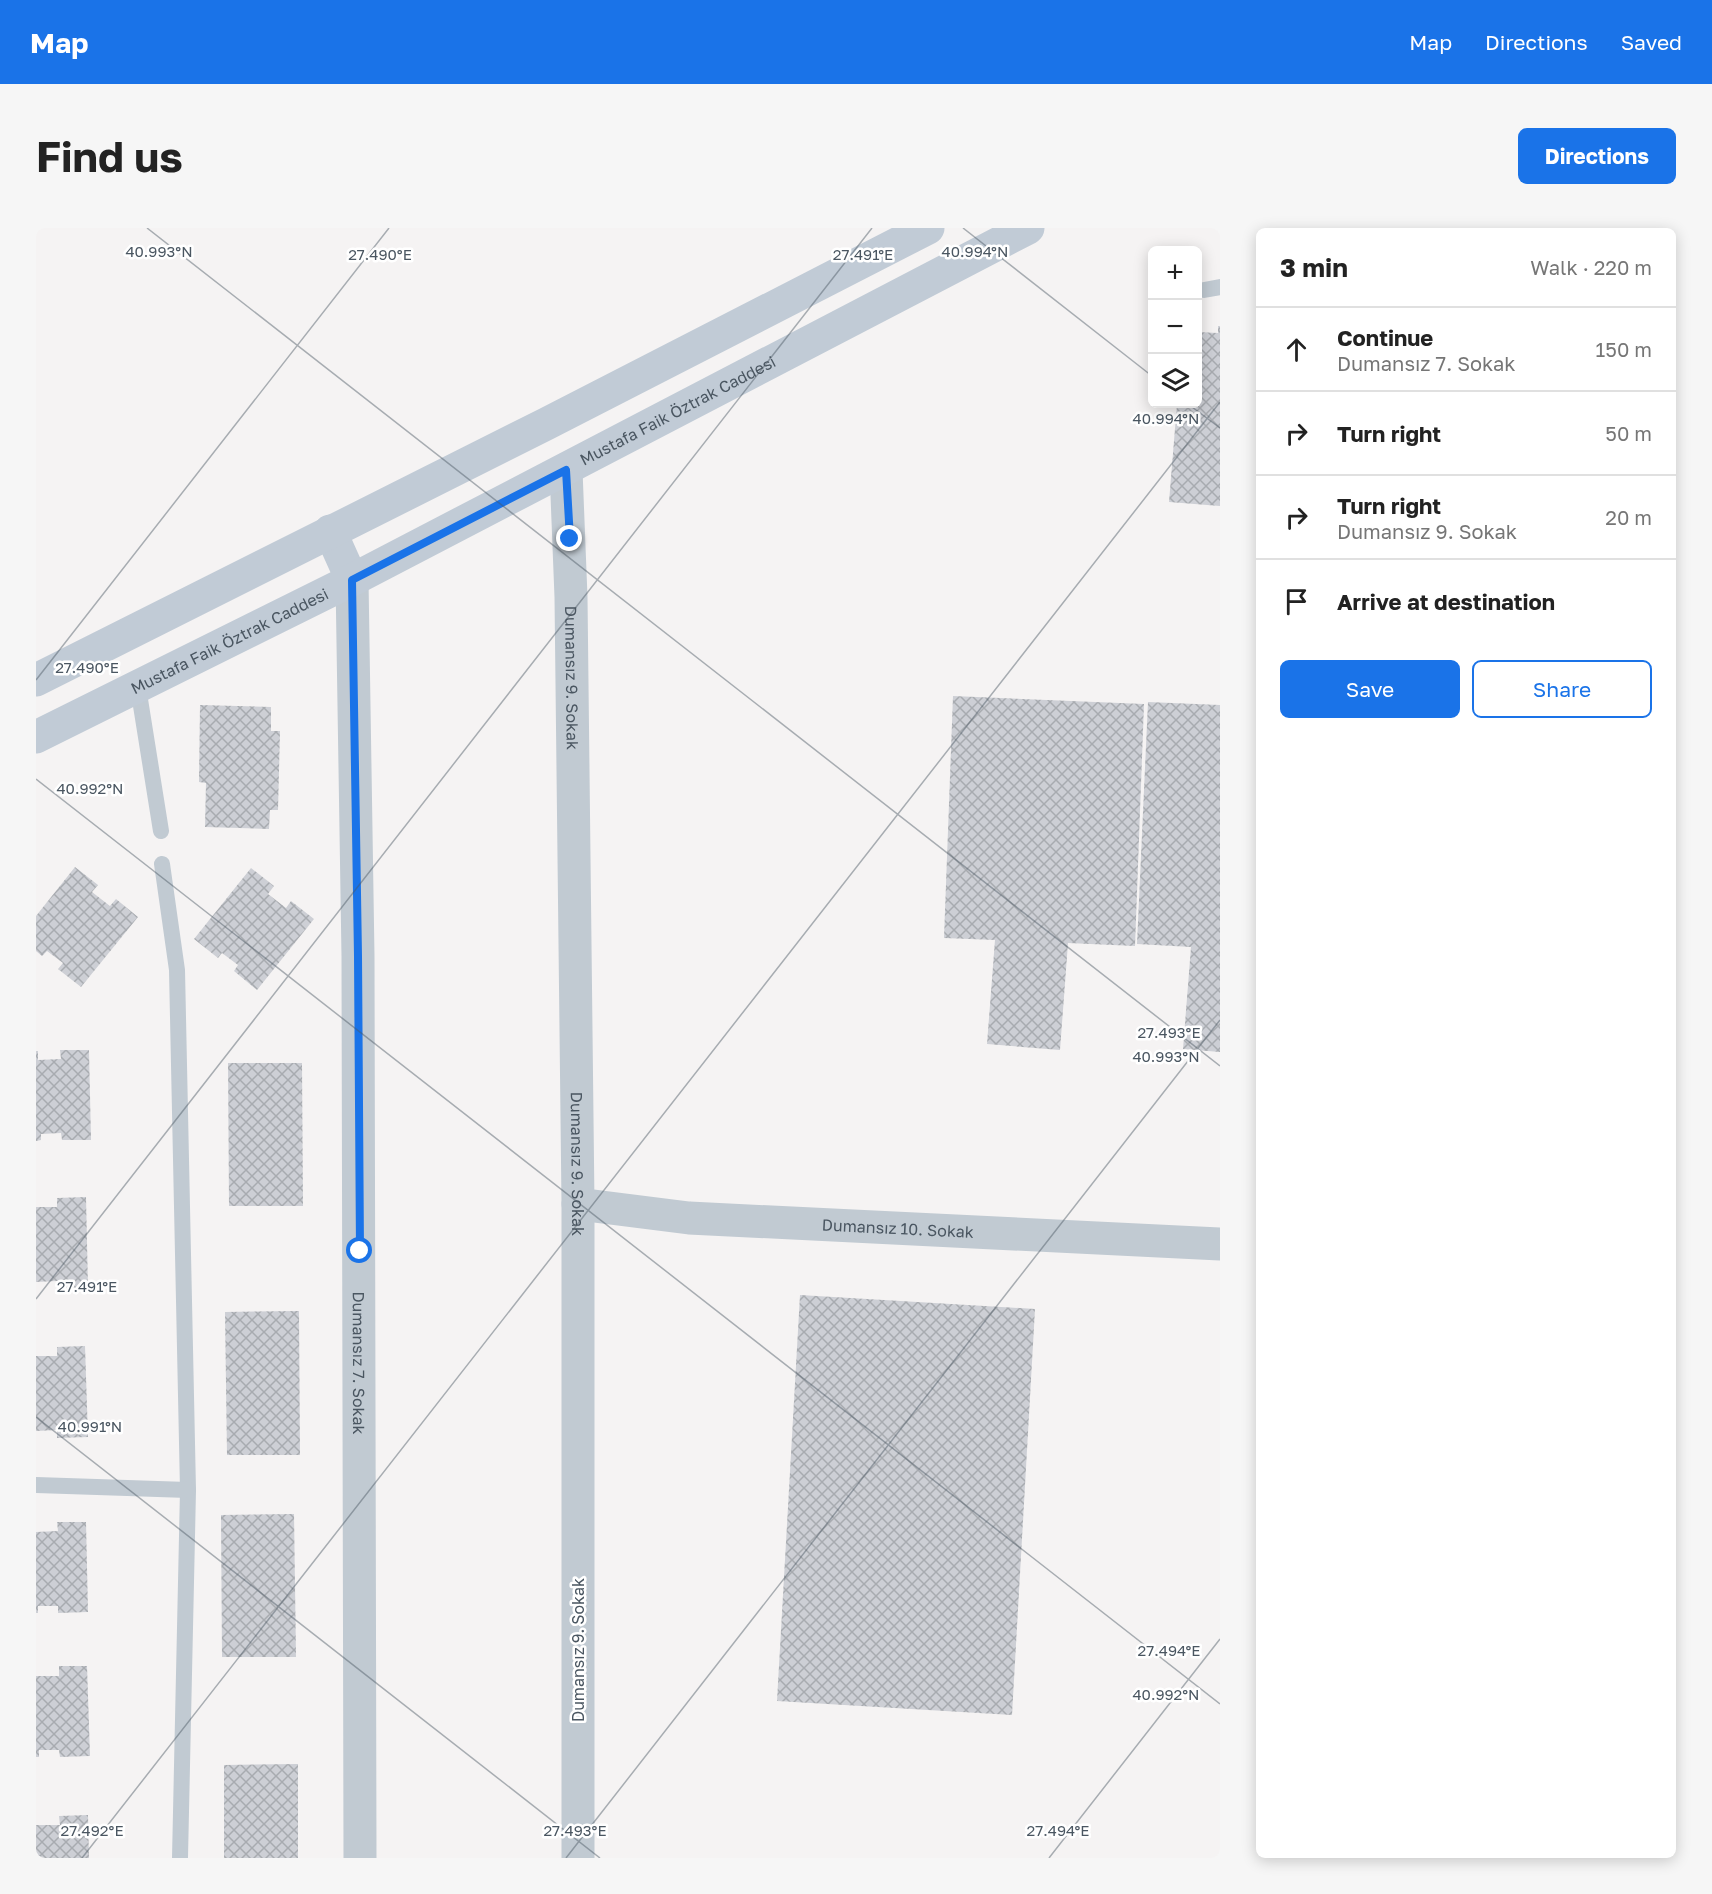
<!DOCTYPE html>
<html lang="en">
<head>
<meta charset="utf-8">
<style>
	:root { --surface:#fff; --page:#f6f6f6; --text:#222; --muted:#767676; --line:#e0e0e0; --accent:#1a73e8 }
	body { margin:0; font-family:"Golos Text",sans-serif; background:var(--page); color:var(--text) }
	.controls { position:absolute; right:18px; top:18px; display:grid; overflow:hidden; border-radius:9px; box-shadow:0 3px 15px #0003 }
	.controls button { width:54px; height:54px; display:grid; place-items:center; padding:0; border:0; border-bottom:2px solid var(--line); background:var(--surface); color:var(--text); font:30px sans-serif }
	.stop { position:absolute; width:18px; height:18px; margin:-14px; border:4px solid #1a73e8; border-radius:50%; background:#fff }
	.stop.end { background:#1a73e8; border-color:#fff; box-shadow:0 2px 6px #0008 }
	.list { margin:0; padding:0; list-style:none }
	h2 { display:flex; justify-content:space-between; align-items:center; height:78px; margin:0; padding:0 24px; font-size:26px }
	h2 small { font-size:20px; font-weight:400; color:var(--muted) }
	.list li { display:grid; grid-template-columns:39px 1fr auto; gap:18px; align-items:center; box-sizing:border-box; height:84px; padding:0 24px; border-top:2px solid var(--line) }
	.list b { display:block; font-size:22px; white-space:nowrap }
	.list p { margin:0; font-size:20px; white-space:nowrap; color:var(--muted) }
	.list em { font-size:20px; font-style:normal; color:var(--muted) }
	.actions { display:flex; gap:12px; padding:18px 24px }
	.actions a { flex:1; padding:14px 0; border:2px solid var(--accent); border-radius:9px; text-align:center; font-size:21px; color:var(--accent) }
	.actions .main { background:var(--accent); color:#fff }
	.icon { flex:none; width:33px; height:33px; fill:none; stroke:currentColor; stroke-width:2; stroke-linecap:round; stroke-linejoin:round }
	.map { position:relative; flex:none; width:1184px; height:1630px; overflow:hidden; border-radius:9px }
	header { display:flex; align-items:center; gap:36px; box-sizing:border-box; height:84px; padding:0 30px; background:var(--accent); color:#fff }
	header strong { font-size:28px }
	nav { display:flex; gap:33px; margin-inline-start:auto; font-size:21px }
	.intro { display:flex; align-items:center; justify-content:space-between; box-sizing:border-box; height:144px; padding:0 36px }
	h1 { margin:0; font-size:42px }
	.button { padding:15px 27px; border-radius:9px; background:var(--accent); color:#fff; font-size:21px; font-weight:700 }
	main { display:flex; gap:36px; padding:0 36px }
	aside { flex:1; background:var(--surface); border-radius:9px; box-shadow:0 3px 15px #0003 }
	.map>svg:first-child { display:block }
</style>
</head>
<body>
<header>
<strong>Map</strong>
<nav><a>Map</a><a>Directions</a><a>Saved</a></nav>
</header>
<div class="intro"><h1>Find us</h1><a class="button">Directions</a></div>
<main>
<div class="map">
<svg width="1184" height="1630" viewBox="0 0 1184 1630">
	<defs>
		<pattern id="building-cross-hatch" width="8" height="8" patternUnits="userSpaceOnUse" patternTransform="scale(1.5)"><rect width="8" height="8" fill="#cdcfd5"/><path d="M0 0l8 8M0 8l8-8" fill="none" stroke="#a8abb0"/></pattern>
	</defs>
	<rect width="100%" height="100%" fill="#f5f3f3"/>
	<g fill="url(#building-cross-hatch)">
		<path d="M1182 98H1184V278L1133 274 1141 176H1162V104L1182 105Z"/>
		<path d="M917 468 1108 476 1099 718 1032 715 1024 822 951 816 959 712 908 710Z"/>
		<path d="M1112 474 1184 477V824L1147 821 1155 719 1101 716Z"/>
		<path d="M164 477 235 479V503H244L242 582H234L233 601 169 599 170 555 163 554Z"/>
		<path d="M39 639 62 657 56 664 74 678 80 671 102 689 45 759 22 741 27 735 11 723 6 728 0 723V688Z"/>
		<path d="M215 640 238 658 232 666 250 680 255 673 278 691 221 762 198 743 202 737 186 725 182 730 158 711Z"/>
		<path d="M24 822H53L55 912H26L25 905 5 906V912L0 913V823H2V832L25 831Z"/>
		<path d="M192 835H266L267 978H193Z"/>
		<path d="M50 969 52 1060H22L21 1053 0 1054V979H21V970Z"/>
		<path d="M764 1067 999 1081 976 1487 741 1473Z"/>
		<path d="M263 1083 264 1227H191L189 1084Z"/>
		<path d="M49 1118 52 1209 21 1210V1202L0 1203V1128H21V1119Z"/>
		<path d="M258 1286 260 1429H186L185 1287Z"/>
		<path d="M21 1294H50L52 1384 22 1385V1378H2V1385H0V1304L22 1303Z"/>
		<path d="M23 1438H51L54 1528 24 1529 23 1522H3V1529H0V1448H23Z"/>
		<path d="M262 1536V1630H188V1537Z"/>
		<path d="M52 1587 53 1630H0V1597H24L23 1588Z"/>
	</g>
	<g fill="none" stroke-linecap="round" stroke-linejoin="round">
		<g stroke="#c1cad2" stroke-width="16">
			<path d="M1168 62 1184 59"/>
			<path d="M102 459 125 603"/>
			<path d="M126 636 141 742 152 1262 144 1630"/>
			<path d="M0 1257 152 1262"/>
		</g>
		<g stroke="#c1cad2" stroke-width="33">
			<path id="s1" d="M530 242 535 369 542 976V1630"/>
			<path id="s2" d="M316 352 322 728 324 1630"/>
			<path id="s3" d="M542 976 653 990 1184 1016"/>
		</g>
		<g stroke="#c1cbd6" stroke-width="33">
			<path d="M294 303 316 352"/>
			<path d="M0 452 510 196 892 0"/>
			<path id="s4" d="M0 509 316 352 992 0"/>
		</g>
	</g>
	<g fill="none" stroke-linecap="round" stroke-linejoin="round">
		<path stroke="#1a73e8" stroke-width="8" d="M324 1023 322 728 316 352 530 242 534 311"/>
	</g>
	<path fill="none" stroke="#4a5661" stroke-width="1.5" stroke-opacity="0.45" d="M111 0 1184 838M927 0 1116 148M1152 176 1184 200M0 452 353 0M0 551 1184 1476M0 1071 836 0M0 1189 564 1630M46 1630 1184 174M530 1630 1184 792M1013 1630 1184 1411"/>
	<g text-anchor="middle" stroke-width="5" stroke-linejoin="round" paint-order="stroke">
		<g font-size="16" fill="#4a5661" stroke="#fff">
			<text dy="6" stroke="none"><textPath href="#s4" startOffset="720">Mustafa Faik Öztrak Caddesi</textPath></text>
			<text dy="6" stroke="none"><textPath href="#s4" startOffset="216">Mustafa Faik Öztrak Caddesi</textPath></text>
			<text dy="6" stroke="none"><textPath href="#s1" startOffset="208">Dumansız 9. Sokak</textPath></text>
			<text dy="6" stroke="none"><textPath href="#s1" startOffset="694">Dumansız 9. Sokak</textPath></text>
			<text dy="6" stroke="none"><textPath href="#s3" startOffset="321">Dumansız 10. Sokak</textPath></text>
			<text dy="6" stroke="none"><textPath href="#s2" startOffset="783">Dumansız 7. Sokak</textPath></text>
			<text transform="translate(542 1422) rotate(-90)" y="6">Dumansız 9. Sokak</text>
		</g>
	</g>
	<g font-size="15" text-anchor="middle" fill="#4a5661" stroke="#fff" stroke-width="5" stroke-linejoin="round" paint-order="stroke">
		<text x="123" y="29">40.993°N</text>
		<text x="939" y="29">40.994°N</text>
		<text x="344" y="32">27.490°E</text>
		<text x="827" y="32">27.491°E</text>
		<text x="1130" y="196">40.994°N</text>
		<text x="51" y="445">27.490°E</text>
		<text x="54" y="566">40.992°N</text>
		<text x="1133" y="810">27.493°E</text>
		<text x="1130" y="834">40.993°N</text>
		<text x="51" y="1064">27.491°E</text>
		<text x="54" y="1204">40.991°N</text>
		<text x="1133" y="1428">27.494°E</text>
		<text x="1130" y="1472">40.992°N</text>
		<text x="56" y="1608">27.492°E</text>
		<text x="539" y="1608">27.493°E</text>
		<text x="1022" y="1608">27.494°E</text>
	</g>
</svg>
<div class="controls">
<button>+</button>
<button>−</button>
<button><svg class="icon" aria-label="layers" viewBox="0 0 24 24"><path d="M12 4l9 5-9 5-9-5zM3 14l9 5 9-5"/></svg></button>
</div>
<div class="stop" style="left:324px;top:1023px"></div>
<div class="stop end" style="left:534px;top:311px"></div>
</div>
<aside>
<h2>3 min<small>Walk · 220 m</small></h2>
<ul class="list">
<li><svg class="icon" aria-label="ahead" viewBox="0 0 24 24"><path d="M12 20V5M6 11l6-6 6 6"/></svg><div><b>Continue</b><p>Dumansız 7. Sokak</p></div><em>150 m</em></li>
<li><svg class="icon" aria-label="right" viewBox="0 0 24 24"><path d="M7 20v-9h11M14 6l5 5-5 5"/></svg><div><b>Turn right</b></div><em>50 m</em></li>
<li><svg class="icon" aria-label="right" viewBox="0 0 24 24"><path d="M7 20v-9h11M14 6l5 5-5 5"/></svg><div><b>Turn right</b><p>Dumansız 9. Sokak</p></div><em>20 m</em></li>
<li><svg class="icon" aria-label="arrive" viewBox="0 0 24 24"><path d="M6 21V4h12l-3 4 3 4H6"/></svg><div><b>Arrive at destination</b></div></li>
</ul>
<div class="actions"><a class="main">Save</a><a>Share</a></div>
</aside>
</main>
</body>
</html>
